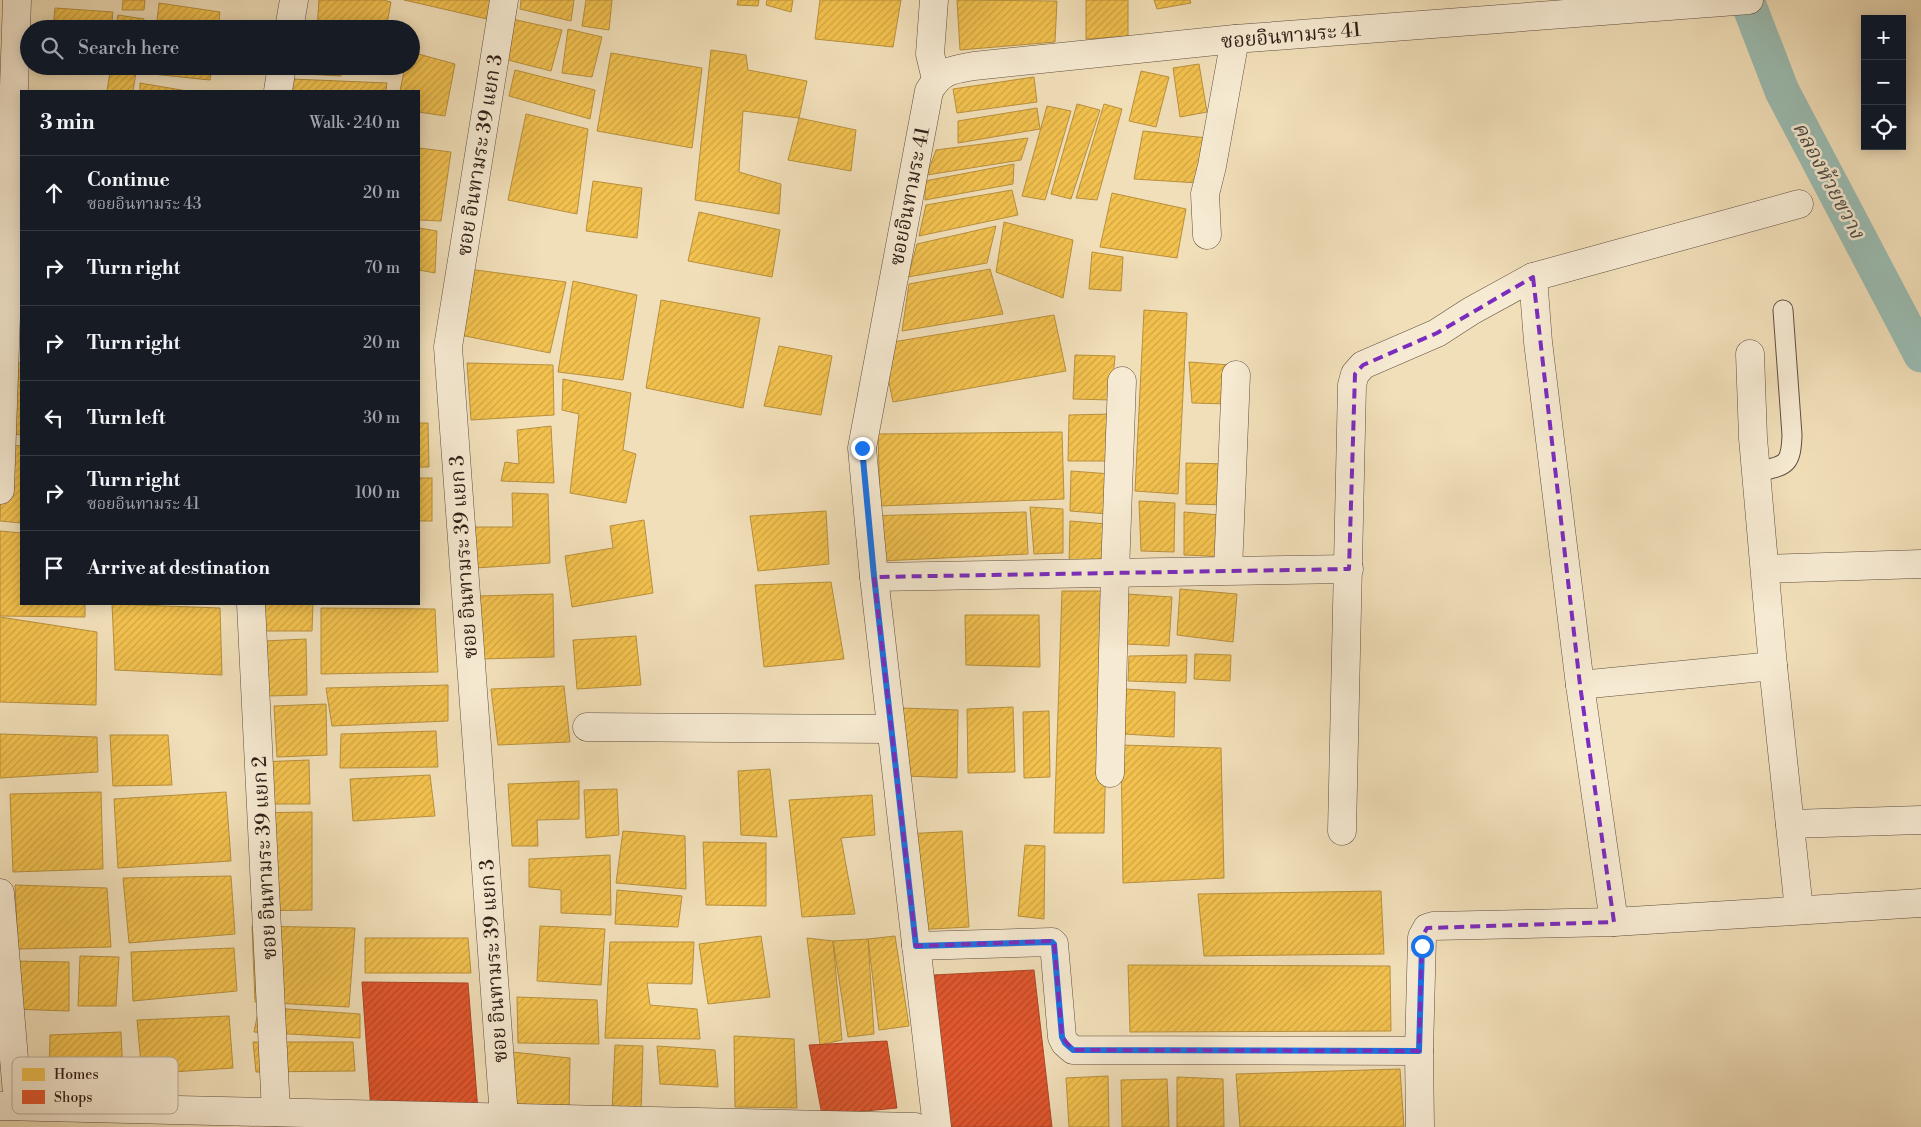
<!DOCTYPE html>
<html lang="en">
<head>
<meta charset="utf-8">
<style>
	:root { --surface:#171b24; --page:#20242c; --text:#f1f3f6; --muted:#9ea1a6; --line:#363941 }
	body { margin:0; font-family:"Libre Bodoni","Noto Serif Thai",serif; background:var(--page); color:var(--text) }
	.controls { position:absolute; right:15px; top:15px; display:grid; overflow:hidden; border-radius:0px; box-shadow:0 2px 12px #0003 }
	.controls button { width:45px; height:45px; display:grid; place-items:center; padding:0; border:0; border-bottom:1px solid var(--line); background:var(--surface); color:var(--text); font:25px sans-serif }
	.stop { position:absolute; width:15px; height:15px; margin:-11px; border:4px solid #1a73e8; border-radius:50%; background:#fff }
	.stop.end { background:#1a73e8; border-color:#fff; box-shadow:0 1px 5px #0008 }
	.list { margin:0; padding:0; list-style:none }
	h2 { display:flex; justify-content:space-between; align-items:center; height:65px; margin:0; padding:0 20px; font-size:21px }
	h2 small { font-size:16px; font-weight:400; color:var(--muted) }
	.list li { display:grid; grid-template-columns:32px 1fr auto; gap:15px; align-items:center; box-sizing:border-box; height:75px; padding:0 20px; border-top:1px solid var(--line) }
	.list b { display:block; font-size:19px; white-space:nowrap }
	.list p { margin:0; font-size:16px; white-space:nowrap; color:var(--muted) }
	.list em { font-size:16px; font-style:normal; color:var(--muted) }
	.icon { flex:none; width:28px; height:28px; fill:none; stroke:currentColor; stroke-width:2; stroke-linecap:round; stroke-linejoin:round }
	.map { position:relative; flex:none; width:1921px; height:1127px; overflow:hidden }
	.search { position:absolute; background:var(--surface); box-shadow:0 2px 12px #0003; left:20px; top:20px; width:400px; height:55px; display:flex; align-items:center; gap:12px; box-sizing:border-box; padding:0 18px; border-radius:28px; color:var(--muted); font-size:19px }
	.panel { position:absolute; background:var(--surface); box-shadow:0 2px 12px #0003; left:20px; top:90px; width:400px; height:515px; border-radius:0px }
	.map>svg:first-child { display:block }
</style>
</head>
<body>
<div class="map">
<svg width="1921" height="1127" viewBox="0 0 1921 1127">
	<defs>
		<pattern id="homes-hatch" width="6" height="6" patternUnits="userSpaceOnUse" patternTransform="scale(1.25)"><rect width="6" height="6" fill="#f2c14e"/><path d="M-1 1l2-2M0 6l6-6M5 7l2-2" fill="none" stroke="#d0a543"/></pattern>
		<pattern id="shops-hatch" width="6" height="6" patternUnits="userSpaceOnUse" patternTransform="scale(1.25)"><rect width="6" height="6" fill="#e4572e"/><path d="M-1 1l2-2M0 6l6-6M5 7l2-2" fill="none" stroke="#b94726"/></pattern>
	</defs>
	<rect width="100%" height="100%" fill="#f1dfb9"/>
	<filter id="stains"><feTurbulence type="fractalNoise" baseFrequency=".004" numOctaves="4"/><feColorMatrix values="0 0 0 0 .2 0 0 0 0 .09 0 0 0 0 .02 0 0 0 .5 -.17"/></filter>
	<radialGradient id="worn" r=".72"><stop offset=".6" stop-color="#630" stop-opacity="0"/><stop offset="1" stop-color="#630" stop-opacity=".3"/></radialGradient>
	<g fill="url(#homes-hatch)" stroke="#b8903d">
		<path d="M123 0H145L144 10H122Z"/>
		<path d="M319 0H383L391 2 386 29H317Z"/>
		<path d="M404 0H491L487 19Z"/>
		<path d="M521 0H574L571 21 520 9Z"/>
		<path d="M586 0H612L609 30 582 26Z"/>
		<path d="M738 0H759L758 6 737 5Z"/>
		<path d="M767 0H793L791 12 766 5Z"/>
		<path d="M820 0H901L893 47 815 39Z"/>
		<path d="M957 0 1057 1 1055 42 960 50Z"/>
		<path d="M1086 0H1128V36L1086 39Z"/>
		<path d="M1154 0H1190L1191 3 1157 9Z"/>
		<path d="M159 3 220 12 218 29H156Z"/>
		<path d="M55 8 113 12 111 29H53Z"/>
		<path d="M118 15 144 19 142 29H116Z"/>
		<path d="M512 19 562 30 551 71 504 59Z"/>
		<path d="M568 29 602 37 592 77 562 73Z"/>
		<path d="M711 50 746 55 748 70 807 81 799 118 743 111 739 172 781 184 779 214 695 200Z"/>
		<path d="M411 52 455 64 445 116 419 112V91H400L405 66H411Z"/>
		<path d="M611 53 702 68 692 148 597 131Z"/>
		<path d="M1199 64 1207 112 1180 117 1173 68Z"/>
		<path d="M49 66H105V73L49 69Z"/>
		<path d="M111 66H137L133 91H107Z"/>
		<path d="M153 66H212L210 80 152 74Z"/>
		<path d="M289 66H342L341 76 288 73Z"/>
		<path d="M515 70 595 90 590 119 509 96Z"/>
		<path d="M1141 71 1169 77 1156 127 1129 121Z"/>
		<path d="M1034 77 1037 102 957 113 953 89Z"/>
		<path d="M292 79 387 83 386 91H291Z"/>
		<path d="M140 83 187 91H140Z"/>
		<path d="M1077 104 1100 110 1071 199 1051 194Z"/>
		<path d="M1104 104 1122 109 1097 200 1076 198Z"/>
		<path d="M1047 106 1071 111 1045 200 1022 196Z"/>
		<path d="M1037 108 1040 129 958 143V121Z"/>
		<path d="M526 114 588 129 577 214 508 200Z"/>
		<path d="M799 118 856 130 851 171 788 160Z"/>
		<path d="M1143 131 1207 138 1199 183 1134 179Z"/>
		<path d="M1028 138 1021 160 927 175 936 150Z"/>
		<path d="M419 148 451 152 441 221 419 220Z"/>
		<path d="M1014 164 1013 184 925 200V181Z"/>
		<path d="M593 181 642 188 637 238 586 231Z"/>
		<path d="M1012 190 1018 215 919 236 926 205Z"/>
		<path d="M1112 193 1186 209 1177 258 1100 247Z"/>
		<path d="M699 212 780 230 772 277 688 261Z"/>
		<path d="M1004 222 1073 240 1063 298 996 272Z"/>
		<path d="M996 226 987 263 908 277 917 244Z"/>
		<path d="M419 228 437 231 435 273 419 270Z"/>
		<path d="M1092 252 1123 257 1121 291 1089 289Z"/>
		<path d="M461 268 566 282 550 353 450 333Z"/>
		<path d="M990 269 1003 314 902 331 909 284Z"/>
		<path d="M573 281 637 295 623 380 558 372Z"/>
		<path d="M661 300 760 318 743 408 646 388Z"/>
		<path d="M1144 310 1187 313 1178 494 1135 491Z"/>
		<path d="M1054 315 1066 371 893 402 881 344Z"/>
		<path d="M779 346 832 356 821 415 764 406Z"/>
		<path d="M1075 355 1115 356 1111 400 1073 399Z"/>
		<path d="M1189 362 1230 365 1228 404 1192 403Z"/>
		<path d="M16 363H21V435L13 434Z"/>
		<path d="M467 363 553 365 554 415 471 420Z"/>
		<path d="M563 379 631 393 623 450 636 454 626 503 570 493 579 414 562 410Z"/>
		<path d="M1112 414 1110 461H1068L1069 415Z"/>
		<path d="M419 423H428L429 467H419Z"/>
		<path d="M551 426 554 483 501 481 505 462 519 464 517 430Z"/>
		<path d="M1062 432 1064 499 880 506 878 434Z"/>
		<path d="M2 444 21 446V523L0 521Z"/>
		<path d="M1186 463 1228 464 1231 505 1186 504Z"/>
		<path d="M1071 471 1111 474 1108 514 1070 511Z"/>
		<rect x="419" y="478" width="13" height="43"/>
		<path d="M512 493 548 494 550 563 476 568 472 527H513Z"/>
		<path d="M1139 501 1175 503 1174 552 1141 551Z"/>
		<path d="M1030 507 1063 509V553L1034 554Z"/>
		<path d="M826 511 829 564 758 571 750 516Z"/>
		<path d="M1026 512 1028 554 860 562V516Z"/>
		<path d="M1184 512 1231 516 1229 557 1184 555Z"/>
		<path d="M644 520 653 593 572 607 565 556 613 548 610 526Z"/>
		<path d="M1070 521 1107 524 1106 563 1069 564Z"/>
		<path d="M0 531 21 533V604H85V617L0 616Z"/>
		<path d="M831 582 844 659 764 667 755 585Z"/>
		<path d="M1180 589 1237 594 1233 642 1177 635Z"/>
		<path d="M1062 591H1110L1104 833H1054Z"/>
		<path d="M553 594 554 657 480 659 478 596Z"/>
		<path d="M1127 594 1172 597 1169 646 1125 644Z"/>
		<path d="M112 604 220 608 222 675 115 670Z"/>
		<path d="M265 604H313L312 631H264Z"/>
		<path d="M321 608 435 609 438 672 321 674Z"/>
		<path d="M965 615H1039L1040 667 966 665Z"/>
		<path d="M0 617 97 632 96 705 0 702Z"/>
		<path d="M636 636 641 685 577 689 573 640Z"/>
		<path d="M306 639 307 695 269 696 265 641Z"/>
		<path d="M1195 654 1231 655 1230 681 1194 679Z"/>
		<path d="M1187 655 1186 683 1128 681 1129 656Z"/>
		<path d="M448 685V721L332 726 326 688Z"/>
		<path d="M564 686 570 742 498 745 491 689Z"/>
		<path d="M1126 689 1175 692 1174 737 1124 734Z"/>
		<path d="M326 704 327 755 277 757 274 706Z"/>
		<path d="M1013 707 1015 772 968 773 967 709Z"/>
		<path d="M902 708 958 710 957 778 906 776Z"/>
		<path d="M1049 711 1050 777 1024 778 1023 712Z"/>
		<path d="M436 731 438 767 340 768 341 734Z"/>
		<path d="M0 734 97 737 98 772 0 778Z"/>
		<path d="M110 735H168L172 785 113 786Z"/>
		<path d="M1121 745 1221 748 1224 878 1123 883Z"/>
		<path d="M309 760 310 804H261L259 762Z"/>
		<path d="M770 769 777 837 741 835 738 771Z"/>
		<path d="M430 775 435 816 353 821 350 779Z"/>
		<path d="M579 781V819L537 820 538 846H512L508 784Z"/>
		<path d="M617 789 619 835 586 838 584 790Z"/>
		<path d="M101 792 103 869 13 872 10 794Z"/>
		<path d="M226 792 231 861 118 868 114 799Z"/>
		<path d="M872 795 875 835 841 838 855 914 802 917 789 800Z"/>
		<path d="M312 812V910L252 911 249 813Z"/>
		<path d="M623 831 685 836 686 889 616 883Z"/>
		<path d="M962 831 969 927 914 930 903 834Z"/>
		<path d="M703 842 766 843V906L706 905Z"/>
		<path d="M1025 845 1045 846 1044 919 1018 916Z"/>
		<path d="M610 855 611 915 561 913V890L529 887V859Z"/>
		<path d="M231 876 235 934 129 943 123 878Z"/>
		<path d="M15 885 107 888 111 947 18 949Z"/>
		<path d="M617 890 682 896 678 927 615 924Z"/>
		<path d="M1381 891 1384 954 1204 956 1198 894Z"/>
		<path d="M252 926 355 928 349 1007 255 1002Z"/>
		<path d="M540 926 605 929 601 985 537 981Z"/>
		<path d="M761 936 770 997 708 1004 699 944Z"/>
		<path d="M895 936 909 1026 879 1030 868 939Z"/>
		<path d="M365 938H468L471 973H365Z"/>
		<path d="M807 938 833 941 842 1040 820 1045Z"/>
		<path d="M868 939 874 1034 848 1037 833 941Z"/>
		<path d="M610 942H694L692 984 647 983 650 1005 697 1009 700 1039 605 1038Z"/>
		<path d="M234 948 237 991 133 1001 131 952Z"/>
		<path d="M80 956 119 957 116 1006H78Z"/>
		<path d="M12 961 69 962V1011L10 1009Z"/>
		<path d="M1128 965 1390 966 1391 1031 1130 1032Z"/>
		<path d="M517 997 597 1000 599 1044 518 1043Z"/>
		<path d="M259 1007 360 1014V1038L254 1032Z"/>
		<path d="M229 1016 233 1068 142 1074 137 1020Z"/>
		<path d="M121 1032 123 1075 49 1081 50 1035Z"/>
		<path d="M734 1036 794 1039 797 1108 735 1107Z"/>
		<path d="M253 1042H353L355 1071 256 1072Z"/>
		<path d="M615 1045 643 1046 641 1111H612Z"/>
		<path d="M657 1046 715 1050 718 1087 660 1084Z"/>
		<path d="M512 1052 570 1058 569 1119 513 1118Z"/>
		<path d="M1400 1069 1404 1127H1240L1236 1074Z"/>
		<path d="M1108 1076 1109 1127H1069L1066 1078Z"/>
		<path d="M1177 1077 1223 1079 1224 1127H1177Z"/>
		<path d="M1167 1079 1169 1127H1122L1121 1080Z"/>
	</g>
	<g fill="url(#shops-hatch)" stroke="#ae4627">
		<path d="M1034 970 1052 1127H945L933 975Z"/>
		<path d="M362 982 468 983 478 1111H371Z"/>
		<path d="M887 1041 897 1108 822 1115 809 1045Z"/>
	</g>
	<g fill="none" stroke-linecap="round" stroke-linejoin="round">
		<path stroke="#9bbcb2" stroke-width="35" d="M1747 0 1782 91 1921 355"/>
		<g stroke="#604e3f" stroke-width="21">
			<path id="service" d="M1757 472C1785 465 1791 467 1792 435L1783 310"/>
		</g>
		<g stroke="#604e3f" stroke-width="29">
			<g id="minor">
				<path d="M504 0 448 347 504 1117"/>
				<path d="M934 0 930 54 936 79"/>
				<path d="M289 29 294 0"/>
				<path d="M278 91 282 66"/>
				<path d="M1207 235 1205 194 1212 166 1235 39"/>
				<path d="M1750 354 1753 438 1773 666 1799 910"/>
				<path d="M0 490 17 0"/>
				<path d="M1766 569 1921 564"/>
				<path d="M1228 570 1236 375"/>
				<path d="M874 577 1349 569"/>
				<path d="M251 604 276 1112"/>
				<path d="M1580 685 1773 666"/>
				<path d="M587 727 891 729"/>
				<path d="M1110 773 1115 572 1122 381"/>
				<path d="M1790 824 1921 820"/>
				<path d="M1342 831 1352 385 1355 374 1363 365 1437 333 1471 311 1533 277"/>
				<path d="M0 893 18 1106"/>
				<path d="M1614 922 1580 685 1538 342 1533 277 1799 204"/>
				<path d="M916 946 1052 942 1054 944 1062 1037 1065 1043 1073 1050 1419 1051"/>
				<path d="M0 1106 915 1127"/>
				<path d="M937 1127 874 577 862 448 929 91C941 70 952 70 974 66L1235 39 1749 0"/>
				<path d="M1420 1127 1419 1051 1422 937 1427 928 1433 926 1614 922 1921 903"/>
			</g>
		</g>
		<use href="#service" stroke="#f6ead2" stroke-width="19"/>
		<use href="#minor" stroke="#f6ead2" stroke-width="28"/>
	</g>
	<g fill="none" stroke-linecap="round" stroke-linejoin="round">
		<path stroke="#1a73e8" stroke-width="6" d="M862 448 874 576 916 946 1052 942 1054 944 1062 1037 1065 1043 1073 1050 1419 1051 1422 946"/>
	</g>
	<path fill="none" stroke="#7b2cbf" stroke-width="4" stroke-dasharray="10 6" stroke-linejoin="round" d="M1533 277 1580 685 1614 922 1427 928 1422 937 1419 1051 1073 1050 1062 1037 1054 941 916 946 874 577 1349 569 1355 374 1363 365 1437 333Z"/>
	<g text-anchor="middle" stroke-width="5" stroke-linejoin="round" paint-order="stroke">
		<g font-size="20" fill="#2f1d16" stroke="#f6ead2">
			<text transform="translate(1291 35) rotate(-5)" y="7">ซอยอินทามระ 41</text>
			<text transform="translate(479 155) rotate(-81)" y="7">ซอย อินทามระ 39 แยก 3</text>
			<text transform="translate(909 196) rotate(-79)" y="7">ซอยอินทามระ 41</text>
			<text transform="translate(463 557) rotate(-94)" y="7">ซอย อินทามระ 39 แยก 3</text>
			<text transform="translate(264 858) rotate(-93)" y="7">ซอย อินทามระ 39 แยก 2</text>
			<text transform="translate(493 961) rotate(-94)" y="7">ซอย อินทามระ 39 แยก 3</text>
		</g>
		<g font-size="21" font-style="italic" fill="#4f4d45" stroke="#f6ead2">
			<text transform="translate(1829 180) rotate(62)" y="7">คลองห้วยขวาง</text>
		</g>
	</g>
	<rect x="12" y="1057" width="166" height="57" rx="8" fill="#f6ead2" stroke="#baac9a" stroke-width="1"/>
	<rect x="22" y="1068" width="23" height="13" fill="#f2c14e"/>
	<rect x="22" y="1090" width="23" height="14" fill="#e4572e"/>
	<g font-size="14" fill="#2f1d16">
		<text x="54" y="1079">Homes</text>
		<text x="54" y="1102">Shops</text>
	</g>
	<rect width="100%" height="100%" filter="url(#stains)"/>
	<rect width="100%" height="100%" fill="url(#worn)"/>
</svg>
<div class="controls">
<button>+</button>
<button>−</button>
<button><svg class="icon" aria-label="locate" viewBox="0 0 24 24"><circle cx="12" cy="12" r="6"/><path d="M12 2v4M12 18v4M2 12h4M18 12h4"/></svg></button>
</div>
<div class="stop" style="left:1422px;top:946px"></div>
<div class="stop end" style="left:862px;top:448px"></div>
<div class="search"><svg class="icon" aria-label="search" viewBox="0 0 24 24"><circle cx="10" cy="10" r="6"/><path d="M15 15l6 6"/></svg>Search here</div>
<section class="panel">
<h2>3 min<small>Walk · 240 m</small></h2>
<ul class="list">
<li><svg class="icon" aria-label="ahead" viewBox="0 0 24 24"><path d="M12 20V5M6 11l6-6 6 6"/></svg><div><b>Continue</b><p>ซอยอินทามระ 43</p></div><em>20 m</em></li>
<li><svg class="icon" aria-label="right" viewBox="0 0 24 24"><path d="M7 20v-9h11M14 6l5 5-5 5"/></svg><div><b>Turn right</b></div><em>70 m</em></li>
<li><svg class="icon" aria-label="right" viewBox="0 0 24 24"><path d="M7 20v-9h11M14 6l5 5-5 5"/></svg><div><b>Turn right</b></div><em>20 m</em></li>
<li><svg class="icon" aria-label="left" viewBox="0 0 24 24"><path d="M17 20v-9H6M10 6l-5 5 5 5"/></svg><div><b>Turn left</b></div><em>30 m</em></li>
<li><svg class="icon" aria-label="right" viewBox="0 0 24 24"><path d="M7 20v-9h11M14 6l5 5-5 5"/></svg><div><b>Turn right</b><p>ซอยอินทามระ 41</p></div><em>100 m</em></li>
<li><svg class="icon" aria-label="arrive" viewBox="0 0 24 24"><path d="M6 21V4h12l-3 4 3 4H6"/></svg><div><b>Arrive at destination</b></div></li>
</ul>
</section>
</div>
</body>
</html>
